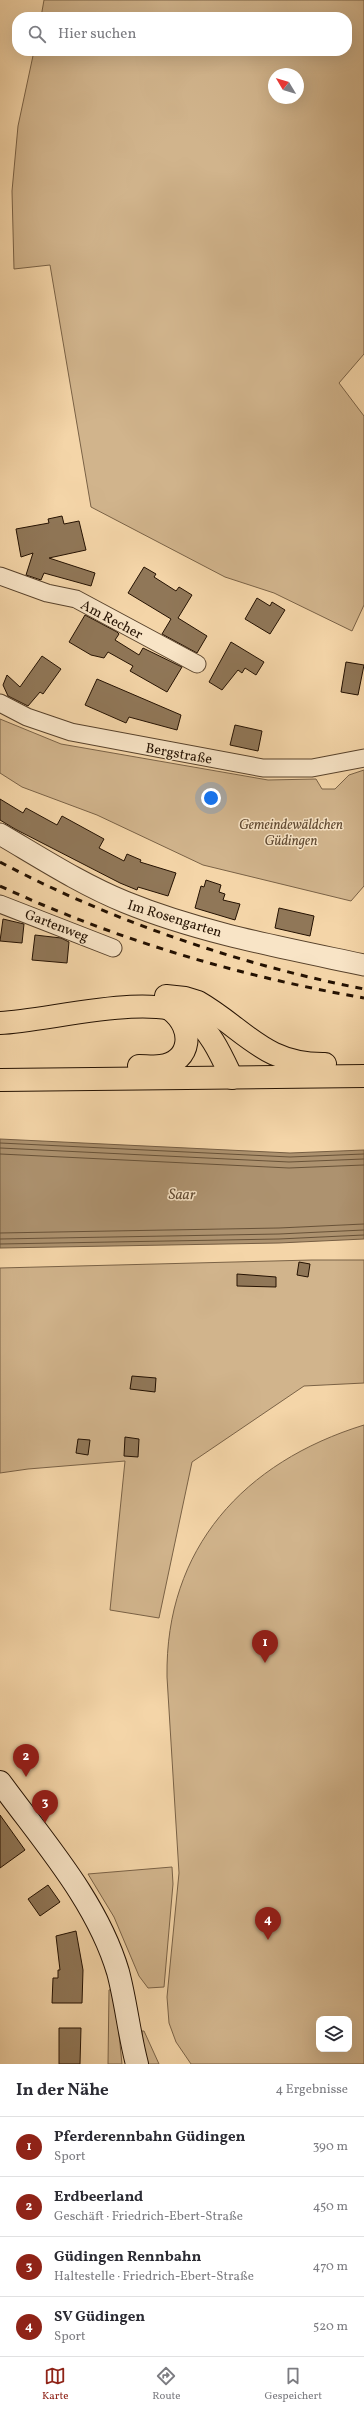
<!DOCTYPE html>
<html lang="de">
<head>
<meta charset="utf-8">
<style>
	:root { --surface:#fff; --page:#f7f7f7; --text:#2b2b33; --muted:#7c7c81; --line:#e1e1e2; --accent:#8f2418 }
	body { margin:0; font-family:Vollkorn,serif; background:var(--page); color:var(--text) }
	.controls { position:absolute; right:12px; bottom:12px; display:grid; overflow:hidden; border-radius:8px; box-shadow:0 4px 16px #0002 }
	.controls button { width:36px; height:36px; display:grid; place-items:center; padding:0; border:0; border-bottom:1px solid var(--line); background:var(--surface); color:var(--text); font:20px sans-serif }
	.compass { position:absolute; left:268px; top:68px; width:36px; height:36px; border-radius:50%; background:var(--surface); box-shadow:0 4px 16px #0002; rotate:308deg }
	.you { position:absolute; left:211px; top:798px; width:14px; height:14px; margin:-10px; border:3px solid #fff; border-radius:50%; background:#1a73e8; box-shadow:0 0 0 6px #1a73e833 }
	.badge { display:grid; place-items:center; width:26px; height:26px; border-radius:50%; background:var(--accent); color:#fff; font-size:13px; font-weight:700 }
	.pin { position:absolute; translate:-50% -33px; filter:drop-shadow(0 1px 2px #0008) }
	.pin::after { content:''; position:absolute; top:21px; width:14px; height:12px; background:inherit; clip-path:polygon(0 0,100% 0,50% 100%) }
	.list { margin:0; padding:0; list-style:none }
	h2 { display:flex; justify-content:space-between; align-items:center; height:52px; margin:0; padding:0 16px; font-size:17px }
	h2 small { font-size:13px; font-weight:400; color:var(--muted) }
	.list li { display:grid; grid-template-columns:26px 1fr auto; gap:12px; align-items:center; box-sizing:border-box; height:60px; padding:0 16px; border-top:1px solid var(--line) }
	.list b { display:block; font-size:15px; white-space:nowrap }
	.list p { margin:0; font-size:13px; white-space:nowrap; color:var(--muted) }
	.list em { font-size:13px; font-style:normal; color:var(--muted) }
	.icon { flex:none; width:22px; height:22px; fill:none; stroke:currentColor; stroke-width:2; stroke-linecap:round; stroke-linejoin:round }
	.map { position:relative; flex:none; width:364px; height:2064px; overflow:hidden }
	.search { position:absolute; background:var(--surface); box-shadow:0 4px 16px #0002; left:12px; right:12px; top:12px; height:44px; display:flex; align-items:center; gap:10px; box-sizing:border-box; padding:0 14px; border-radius:16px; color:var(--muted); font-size:15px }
	.sheet { height:292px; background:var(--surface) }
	nav { display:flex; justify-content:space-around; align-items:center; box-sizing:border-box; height:56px; border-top:1px solid var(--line); background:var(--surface); font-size:11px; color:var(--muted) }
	nav a { display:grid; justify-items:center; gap:2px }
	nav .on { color:var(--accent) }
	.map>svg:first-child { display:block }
</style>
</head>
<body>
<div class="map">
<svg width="364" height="2064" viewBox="0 0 364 2064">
	<rect width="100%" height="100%" fill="#f4d5a8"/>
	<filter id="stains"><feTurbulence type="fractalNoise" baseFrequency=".005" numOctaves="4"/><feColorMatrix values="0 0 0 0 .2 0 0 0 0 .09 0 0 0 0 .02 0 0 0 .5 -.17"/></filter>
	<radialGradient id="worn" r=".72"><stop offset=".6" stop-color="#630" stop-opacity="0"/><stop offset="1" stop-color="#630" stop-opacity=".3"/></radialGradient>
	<g fill="#d1b48c" stroke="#7a6246" fill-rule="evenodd">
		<path d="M44 0H364V354L339 383 364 416V605L352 631 274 593 225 577 91 507 50 265 14 269 12 191 18 126 34 51H347V17H41ZM274 74H298V98H274Z"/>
		<path d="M0 719 61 744 268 780 316 779 322 789H335L349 775 364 770V886L351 901 203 865 97 815 22 787 0 773Z"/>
		<path d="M312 1260H364V1383L304 1386 192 1462 159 1618 110 1610 125 1461 28 1469 0 1473V1268Z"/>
		<path d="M364 1425V2064H191L176 2042 169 2023 167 1997 179 1873 167 1677C165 1548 244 1462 364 1425ZM319 2019H349V2049H319Z"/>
		<path d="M172 1867 173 1884 164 1987 148 1988 139 1976 114 1917 88 1874Z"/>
		<path d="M112 1989 117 2014 122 2064H108L109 1990Z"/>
		<path d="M142 2031H144L159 2064H145Z"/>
	</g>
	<path fill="#ad926f" stroke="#765e43" d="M0 1139 290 1153 364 1150V1239L279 1243 0 1248Z"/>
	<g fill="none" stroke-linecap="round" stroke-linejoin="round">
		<g stroke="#685238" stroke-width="1">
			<path d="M0 1143 290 1157 364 1154"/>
			<path d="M0 1148 289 1162 364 1159"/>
			<path d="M0 1154 289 1168 364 1165"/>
			<path d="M0 1233 279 1228 364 1224"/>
			<path d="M0 1239 279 1234 364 1230"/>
			<path d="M0 1244 279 1239 364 1235"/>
		</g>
	</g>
	<g fill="#907758" stroke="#241101">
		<path d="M62 516 64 524 79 521 86 550 49 558 95 573 91 586 44 573 41 580 26 575 33 553 21 557 16 529 49 523 48 519Z"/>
		<path d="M144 567 156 574 154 577 176 591 179 587 192 595 178 618 207 636 197 653 162 634 171 619 128 593Z"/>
		<path d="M257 598 270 606 272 602 285 610 270 634 245 619Z"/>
		<path d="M85 615 117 632 119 634 115 640 139 655 143 648 182 667 167 692 130 671 133 666 108 652 104 658 91 655 69 642Z"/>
		<path d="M231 642 264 662 256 675 245 668 242 673 238 670 222 690 209 682Z"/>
		<path d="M42 656 61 669 43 694 40 692 28 706 8 696 3 685 7 675 20 687Z"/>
		<path d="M346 662 364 665 358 695 341 692Z"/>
		<path d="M97 679 181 715 177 730 129 717 126 723 85 705Z"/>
		<path d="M235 725 262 731 258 751 230 745Z"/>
		<path d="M0 799 23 813 26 808 57 825 62 816 104 839 99 848 124 861 127 854 141 860 140 862 176 873 168 896 138 887 137 890 120 883 15 829 0 820Z"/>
		<path d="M206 880 221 885 219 892 225 894 223 900 240 904 235 920 195 908 201 886 204 887Z"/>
		<path d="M279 908 314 916 310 936 275 928Z"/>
		<path d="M3 919 24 924 22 943 0 941Z"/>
		<path d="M35 935 61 938 69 942 67 963 32 960Z"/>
		<path d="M299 1262 310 1264 308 1277 297 1275Z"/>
		<path d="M237 1274 276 1277V1287L237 1286Z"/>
		<path d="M132 1376 156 1378 155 1392 130 1389Z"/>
		<path d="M125 1437 139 1439 138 1457 124 1456Z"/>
		<path d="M78 1439 90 1440 88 1455 76 1453Z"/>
		<path d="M0 1815 25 1850 0 1868Z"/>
		<path d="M48 1885 60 1902 40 1916 28 1899Z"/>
		<path d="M76 1931 83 1970 82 2003H52L53 1978H58V1970H60L56 1936Z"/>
		<path d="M59 2028H81L80 2064H59Z"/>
	</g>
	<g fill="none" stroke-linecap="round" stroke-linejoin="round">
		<g stroke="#58422b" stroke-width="19">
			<g id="minor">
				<path d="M0 576 47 593 76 599 197 664"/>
				<path d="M0 703 27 717 71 732 263 768H312L364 758"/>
				<path d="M0 904 113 948"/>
			</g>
		</g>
		<g stroke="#58422b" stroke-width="23">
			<path id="tertiary" d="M0 834C41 858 81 884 125 902 201 933 284 948 364 965"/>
		</g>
		<g stroke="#241101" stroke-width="24">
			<path id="secondary" d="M0 1782C43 1841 97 1901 118 1972 126 2002 129 2034 137 2064"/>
		</g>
		<g stroke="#241101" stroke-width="24">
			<g id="primary">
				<path d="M166 996 185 998 198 1002C245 1029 264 1065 325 1064"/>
				<path d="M0 1023C48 1021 151 992 190 1016 210 1029 222 1057 232 1078"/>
				<path d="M139 1066C146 1066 154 1067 161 1066 192 1061 194 1028 171 1010"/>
				<path d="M0 1080 364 1076"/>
			</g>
		</g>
		<use href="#minor" stroke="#f8e4c6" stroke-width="17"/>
		<use href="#tertiary" stroke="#f8e4c6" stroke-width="21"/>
		<use href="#secondary" stroke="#f8e4c6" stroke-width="22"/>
		<use href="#primary" stroke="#f4d5a8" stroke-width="22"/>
		<g stroke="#241101" stroke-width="3" stroke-dasharray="7 7" stroke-linecap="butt">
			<path d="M0 862C111 921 241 965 364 989"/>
			<path d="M0 886C117 940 238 976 364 998"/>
		</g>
	</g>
	<g text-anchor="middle" stroke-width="3" stroke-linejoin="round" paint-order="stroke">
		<g font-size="14" fill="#241101" stroke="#f8e4c6">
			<text transform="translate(112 619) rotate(28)" y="5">Am Recher</text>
			<text transform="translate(179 753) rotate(10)" y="5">Bergstraße</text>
			<text transform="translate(175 918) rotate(17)" y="5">Im Rosengarten</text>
			<text transform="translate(57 925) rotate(21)" y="5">Gartenweg</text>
		</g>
		<g font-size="14" font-style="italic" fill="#614a32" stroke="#f8e4c6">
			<text x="291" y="829">Gemeindewäldchen<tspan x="291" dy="16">Güdingen</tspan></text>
		</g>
		<g font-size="15" font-style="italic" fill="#624b32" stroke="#f8e4c6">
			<text transform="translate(182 1194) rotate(1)" y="5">Saar</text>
		</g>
	</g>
	<rect width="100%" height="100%" filter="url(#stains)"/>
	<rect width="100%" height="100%" fill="url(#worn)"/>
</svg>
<div class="controls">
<button><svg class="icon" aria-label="layers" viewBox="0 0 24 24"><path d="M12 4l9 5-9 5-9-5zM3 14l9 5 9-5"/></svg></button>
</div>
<svg class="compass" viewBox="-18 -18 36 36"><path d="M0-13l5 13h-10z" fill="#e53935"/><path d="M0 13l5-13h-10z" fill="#7c7c81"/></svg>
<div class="you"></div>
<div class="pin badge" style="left:265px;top:1663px">1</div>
<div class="pin badge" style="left:26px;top:1777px">2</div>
<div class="pin badge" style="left:45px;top:1823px">3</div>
<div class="pin badge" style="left:268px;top:1940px">4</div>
<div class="search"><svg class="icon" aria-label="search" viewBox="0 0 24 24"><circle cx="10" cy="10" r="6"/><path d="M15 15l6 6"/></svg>Hier suchen</div>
</div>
<section class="sheet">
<h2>In der Nähe<small>4 Ergebnisse</small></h2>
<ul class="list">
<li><span class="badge">1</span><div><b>Pferderennbahn Güdingen</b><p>Sport</p></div><em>390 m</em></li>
<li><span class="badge">2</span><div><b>Erdbeerland</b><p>Geschäft · Friedrich-Ebert-Straße</p></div><em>450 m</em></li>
<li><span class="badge">3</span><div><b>Güdingen Rennbahn</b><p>Haltestelle · Friedrich-Ebert-Straße</p></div><em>470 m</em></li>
<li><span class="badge">4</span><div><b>SV Güdingen</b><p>Sport</p></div><em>520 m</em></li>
</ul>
</section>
<nav>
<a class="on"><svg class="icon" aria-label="map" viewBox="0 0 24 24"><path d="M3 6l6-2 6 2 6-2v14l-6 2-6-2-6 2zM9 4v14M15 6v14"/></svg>Karte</a>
<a><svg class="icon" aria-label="directions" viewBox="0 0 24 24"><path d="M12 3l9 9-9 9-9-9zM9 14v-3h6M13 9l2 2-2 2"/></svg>Route</a>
<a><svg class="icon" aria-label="saved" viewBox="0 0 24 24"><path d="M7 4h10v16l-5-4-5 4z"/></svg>Gespeichert</a>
</nav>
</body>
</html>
